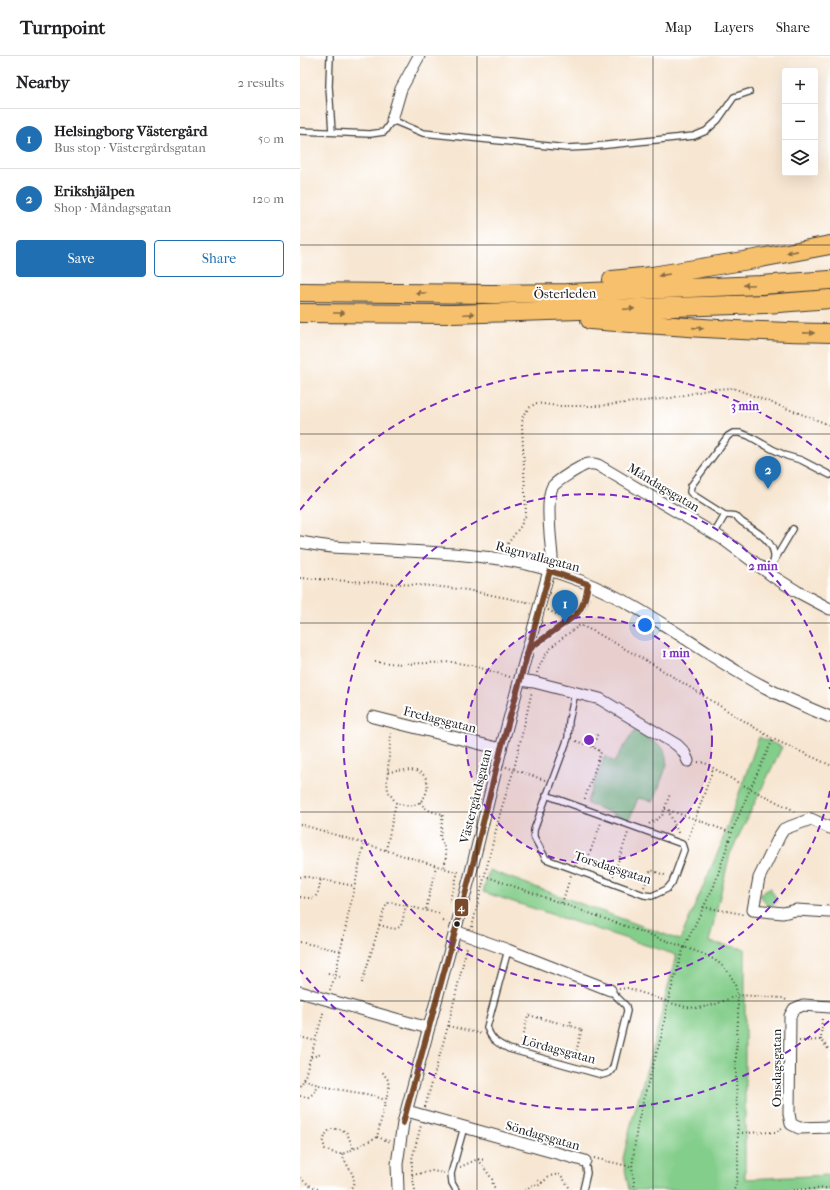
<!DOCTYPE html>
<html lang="en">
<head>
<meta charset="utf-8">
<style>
	:root { --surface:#fff; --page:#f6f6f6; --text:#202124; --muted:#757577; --line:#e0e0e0; --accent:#1f6fb2 }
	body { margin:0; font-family:"IM FELL French Canon",serif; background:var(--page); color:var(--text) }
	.controls { position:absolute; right:12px; top:12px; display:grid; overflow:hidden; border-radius:4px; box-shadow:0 4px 16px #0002 }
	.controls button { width:36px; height:36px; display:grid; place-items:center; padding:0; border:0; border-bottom:1px solid var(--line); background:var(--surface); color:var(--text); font:20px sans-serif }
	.you { position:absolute; left:345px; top:569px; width:14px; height:14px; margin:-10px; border:3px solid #fff; border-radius:50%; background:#1a73e8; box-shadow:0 0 0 6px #1a73e833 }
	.badge { display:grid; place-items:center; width:26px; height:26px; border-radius:50%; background:var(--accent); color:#fff; font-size:13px; font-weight:700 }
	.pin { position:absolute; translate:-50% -33px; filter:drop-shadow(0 1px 2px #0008) }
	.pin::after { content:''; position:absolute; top:21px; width:14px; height:12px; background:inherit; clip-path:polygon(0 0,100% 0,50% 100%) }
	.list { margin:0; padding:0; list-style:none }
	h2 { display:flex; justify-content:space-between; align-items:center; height:52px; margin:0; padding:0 16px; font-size:17px }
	h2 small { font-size:13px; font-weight:400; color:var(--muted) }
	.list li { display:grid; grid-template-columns:26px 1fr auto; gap:12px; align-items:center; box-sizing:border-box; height:60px; padding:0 16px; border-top:1px solid var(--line) }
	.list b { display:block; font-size:15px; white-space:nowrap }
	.list p { margin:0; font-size:13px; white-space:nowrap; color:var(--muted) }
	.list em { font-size:13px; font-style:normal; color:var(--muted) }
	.actions { display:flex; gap:8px; padding:12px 16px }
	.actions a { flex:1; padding:9px 0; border:1px solid var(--accent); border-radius:4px; text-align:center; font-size:14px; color:var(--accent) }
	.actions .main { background:var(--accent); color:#fff }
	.icon { flex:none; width:22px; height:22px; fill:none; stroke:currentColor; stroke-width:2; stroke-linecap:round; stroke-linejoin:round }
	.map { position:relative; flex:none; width:530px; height:1134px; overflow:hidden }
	header { display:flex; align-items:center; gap:24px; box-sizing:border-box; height:56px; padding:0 20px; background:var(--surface); border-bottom:1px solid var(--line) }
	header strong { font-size:19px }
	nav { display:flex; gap:22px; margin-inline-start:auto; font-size:14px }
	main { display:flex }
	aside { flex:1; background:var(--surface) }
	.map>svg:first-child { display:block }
</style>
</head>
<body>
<header>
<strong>Turnpoint</strong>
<nav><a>Map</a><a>Layers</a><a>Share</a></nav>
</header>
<main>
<aside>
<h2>Nearby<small>2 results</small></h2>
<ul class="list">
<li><span class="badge">1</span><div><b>Helsingborg Västergård</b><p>Bus stop · Västergårdsgatan</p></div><em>50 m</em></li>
<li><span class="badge">2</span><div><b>Erikshjälpen</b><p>Shop · Måndagsgatan</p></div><em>120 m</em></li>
</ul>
<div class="actions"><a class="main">Save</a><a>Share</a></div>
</aside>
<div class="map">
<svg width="530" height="1134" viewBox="0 0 530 1134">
	<rect width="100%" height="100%" fill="#fff"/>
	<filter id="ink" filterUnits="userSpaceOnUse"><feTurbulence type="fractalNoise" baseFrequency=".025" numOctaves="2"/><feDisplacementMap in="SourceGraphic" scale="8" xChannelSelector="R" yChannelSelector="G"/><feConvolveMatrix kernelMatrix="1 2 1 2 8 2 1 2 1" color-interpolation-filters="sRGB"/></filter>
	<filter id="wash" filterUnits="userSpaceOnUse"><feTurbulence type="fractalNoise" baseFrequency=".012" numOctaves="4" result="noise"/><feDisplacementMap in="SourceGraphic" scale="16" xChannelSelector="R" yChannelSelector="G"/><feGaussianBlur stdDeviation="0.9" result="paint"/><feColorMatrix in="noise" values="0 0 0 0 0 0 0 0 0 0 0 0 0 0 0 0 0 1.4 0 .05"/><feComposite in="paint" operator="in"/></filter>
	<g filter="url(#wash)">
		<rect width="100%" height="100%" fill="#f7e6d1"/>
		<g fill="#84ce8b" stroke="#507554">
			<path d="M335 674 364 693 367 708 354 745 338 742 329 764 286 747 305 700 314 706Z"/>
			<path d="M459 681 482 691 430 798 409 886 445 893V1123L530 1119V1134H329L323 1103 330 1072 354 987 376 899 183 836 189 814 380 884 420 791Z"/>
			<path d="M470 832 478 845 468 851 460 839Z"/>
		</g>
	</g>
	<g filter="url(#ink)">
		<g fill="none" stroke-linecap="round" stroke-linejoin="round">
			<g stroke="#3d3a37" stroke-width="8">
				<g id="lane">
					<path d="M30 0 29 30 32 76"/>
					<path d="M0 75 70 78 84 76 92 64 123 77 267 92 288 91 394 80 406 75 418 64 434 41 449 36"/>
					<path d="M414 478 425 459"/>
					<path d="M474 505 493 473"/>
					<path d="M468 516C471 510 475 506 474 499 473 483 453 474 442 466 439 464 438 461 435 460 431 459 429 459 425 459L392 438 390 436 391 430 428 380 433 377H440L449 380 472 393 487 400 501 404 530 419"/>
					<path d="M229 594 233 590 280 555 285 545 288 528"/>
					<path d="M246 739 382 788 384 794 372 827 367 833 352 840 344 839 246 803 234 781V774L268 682 269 665 275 637"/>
					<path d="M208 894 187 971C191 984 197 987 209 993L302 1019 309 1017 313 1012 327 955 326 950 310 934"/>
					<path d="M156 1134 152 1127 151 1118 164 1071"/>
					<path d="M283 1134 287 1117 285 1105"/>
				</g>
			</g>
			<g stroke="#3d3a37" stroke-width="13">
				<g id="street">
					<path d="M92 64 101 33 119 0"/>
					<path d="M0 486C11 488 22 490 33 491 45 492 57 492 69 493 107 495 146 496 184 501 216 504 250 513 281 525 338 547 386 585 438 616 467 634 498 648 530 661"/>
					<path d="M220 624 234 626 300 643 377 689 384 696 388 705"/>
					<path d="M73 661 201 693"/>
					<path d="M530 772 511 763 484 773 480 779 459 822 453 854 483 857 496 854 530 856"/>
					<path d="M155 875 208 894 310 934"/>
					<path d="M0 936 128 972"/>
					<path d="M530 951 503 949 494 953 490 960 489 1058 491 1068 499 1072 530 1071"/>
					<path d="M107 1055 285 1105"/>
					<path d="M98 1134 97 1108 103 1067 170 820 201 693 251 507 252 501C251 486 245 441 253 430 257 425 266 420 272 416 281 411 288 405 298 409L423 483 474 521 498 536 530 553"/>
				</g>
			</g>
			<g stroke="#3d3a37" stroke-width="20">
				<g id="primary">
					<path d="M312 224 352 220 455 203 530 189"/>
					<path d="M0 236 193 238 267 237 461 229 530 224"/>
					<path d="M0 257 152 258 466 248 530 243"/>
					<path d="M290 264C370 270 450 276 530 277"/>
				</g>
			</g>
			<g stroke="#3d3a37" stroke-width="2" stroke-dasharray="1 3" stroke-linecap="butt">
				<path d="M203 494 220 471 226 459 222 368 223 359 229 352 236 347 258 350H298L371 342 412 333 433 332 530 369"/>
				<path d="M0 522 133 530 167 534 231 547"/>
				<path d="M248 554 260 560"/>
				<path d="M75 606 103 608 151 606 171 609 210 621"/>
				<path d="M237 617C246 590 259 585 280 569L295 576 354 609 473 683 530 709"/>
				<path d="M276 685 293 691 301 696 284 745"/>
				<path d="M293 691 298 677"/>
				<path d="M398 706 405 707 437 726 491 753 496 758"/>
				<path d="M206 711 245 724"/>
				<path d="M88 716C97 715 107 713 116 715 134 719 129 745 114 749 108 751 101 748 96 747"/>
				<path d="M120 746C126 755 133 756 143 758L140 781 146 796V801L144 812"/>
				<path d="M365 753 395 763 432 777"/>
				<path d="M368 754 379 779"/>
				<path d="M0 768 160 817"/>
				<path d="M349 768 362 760 370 738"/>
				<path d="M388 783 413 713"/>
				<path d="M86 794 96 747 88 735 87 725 91 677"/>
				<path d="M285 810 301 767"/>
				<path d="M180 820H185L384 891 414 830 433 773 450 733 473 683"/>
				<path d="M313 820 328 777"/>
				<path d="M0 821 3 820 55 830"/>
				<path d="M344 831 351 814 367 820"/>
				<path d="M0 841C19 844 17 840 21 823"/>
				<path d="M149 847 158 816"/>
				<path d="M262 847 271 819"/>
				<path d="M403 851 443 858"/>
				<path d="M126 853 136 810"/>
				<path d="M143 865 147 866"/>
				<path d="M79 869 94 873 100 871 102 867 106 849"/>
				<path d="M172 871 201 754 214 713 232 635"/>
				<path d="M0 886 41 895"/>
				<path d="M28 917 40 921"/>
				<path d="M62 927 84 854 87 848 90 846 141 858"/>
				<path d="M319 933 328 932 374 948 386 951 399 952 416 948 438 939 483 942 488 945"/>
				<path d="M30 934 35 920 64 787"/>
				<path d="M241 962V958"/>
				<path d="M148 970 182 978"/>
				<path d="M270 970 271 963"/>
				<path d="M0 981 15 985"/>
				<path d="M521 984 522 961"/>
				<path d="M499 985 521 984 530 995"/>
				<path d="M221 989 228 959 282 973 274 1004"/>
				<path d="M11 1001 22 998"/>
				<path d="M4 1024C22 1031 41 1034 60 1037 69 1038 77 1041 85 1044"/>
				<path d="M0 1030 4 1024 24 954"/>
				<path d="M0 1040 8 1041 13 1038 17 1029"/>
				<path d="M125 1051 148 970 167 891"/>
				<path d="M438 1077 476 1076 482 1072"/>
				<path d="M77 1081 91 1086"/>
				<path d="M53 1092 47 1077 41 1073H31L27 1076 23 1085 25 1093C30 1095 35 1098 41 1098 47 1097 69 1085 77 1081L89 1031 88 1024 81 1014"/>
				<path d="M42 1098C45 1110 62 1123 49 1134"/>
				<path d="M294 1102 332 1111"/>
				<path d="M178 1103 185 1104"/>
				<path d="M160 1111 178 1103 192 1123 193 1129 196 1134"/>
				<path d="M112 1119 132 1115 144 1117"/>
				<path d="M0 1122 9 1129 20 1134"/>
				<path d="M238 1124 242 1127"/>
				<path d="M115 1134 112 1119V1103L121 1069"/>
				<path d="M225 1134 234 1128 238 1130 250 1120 260 1118 271 1134"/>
				<path d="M335 1134 332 1111 337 1071 344 1041 362 978 368 945 376 917 384 891C404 898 423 904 433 924 443 942 435 987 436 1009 436 1037 438 1064 438 1092 438 1106 439 1120 434 1134"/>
				<path d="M493 1134 530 1132"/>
			</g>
			<use href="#lane" stroke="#fff" stroke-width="5.5"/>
			<use href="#street" stroke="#fff" stroke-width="11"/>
			<use href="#primary" stroke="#f7c06c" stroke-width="18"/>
			<g stroke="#fff" stroke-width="9">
				<g id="bus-1">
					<path d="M250 515 288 528C286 540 284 550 276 559L233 590 228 596 201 693Z"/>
					<path d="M103 1067 170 820 201 693"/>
				</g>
			</g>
			<use href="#bus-1" stroke="#7a4b2a" stroke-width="6"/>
		</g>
		<defs><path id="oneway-solid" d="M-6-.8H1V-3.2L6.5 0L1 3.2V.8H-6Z"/></defs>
		<g fill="#8a6e44">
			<use href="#oneway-solid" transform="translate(492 196) rotate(169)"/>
			<use href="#oneway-solid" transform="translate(364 219) rotate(171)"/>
			<use href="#oneway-solid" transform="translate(449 229) rotate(178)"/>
			<use href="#oneway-solid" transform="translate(121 237) rotate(-180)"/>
			<use href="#oneway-solid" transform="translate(329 253) rotate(-2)"/>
			<use href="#oneway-solid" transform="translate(39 257)"/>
			<use href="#oneway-solid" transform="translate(169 258) rotate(-2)"/>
			<use href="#oneway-solid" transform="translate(398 272) rotate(4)"/>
			<use href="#oneway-solid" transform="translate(509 277) rotate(1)"/>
		</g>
	</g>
	<path fill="none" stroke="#1c1c1c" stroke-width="1" stroke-opacity="0.55" d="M177 0V1134M353 0V1134M0 189H530M0 378H530M0 567H530M0 756H530M0 945H530"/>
	<circle cx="289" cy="684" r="123" fill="#7b2cbf" fill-opacity=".12"/>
	<g fill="none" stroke="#7b2cbf" stroke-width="2" stroke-dasharray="7 5">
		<circle cx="289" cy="684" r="123"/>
		<path d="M530 735A246 246 0 1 1 530 633"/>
		<path d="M529 965A369 369 0 0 1 0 914M0 454A369 369 0 0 1 529 403"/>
	</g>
	<circle fill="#1c1c1c" stroke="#fff" stroke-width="1.5" cx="157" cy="868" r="3.5"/>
	<g text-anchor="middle" stroke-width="4" stroke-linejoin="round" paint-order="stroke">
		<g font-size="13" fill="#1c1c1c" stroke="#fff">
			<text transform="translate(265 237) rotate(-1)" y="5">Österleden</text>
			<text transform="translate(364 431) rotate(31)" y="5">Måndagsgatan</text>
			<text transform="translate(238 500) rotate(15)" y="5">Ragnvallagatan</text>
			<text transform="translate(140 663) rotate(14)" y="5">Fredagsgatan</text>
			<text transform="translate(175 740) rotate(-76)" y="5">Västergårdsgatan</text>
			<text transform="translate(313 811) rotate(18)" y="5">Torsdagsgatan</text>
			<text transform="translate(259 993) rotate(15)" y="5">Lördagsgatan</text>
			<text transform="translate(476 1012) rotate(-90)" y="5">Onsdagsgatan</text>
			<text transform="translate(243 1079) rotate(16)" y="5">Söndagsgatan</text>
		</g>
	</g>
	<circle cx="289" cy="684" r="6" fill="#7b2cbf" stroke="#fff" stroke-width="2"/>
	<g font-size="12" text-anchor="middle" font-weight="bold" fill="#7b2cbf" stroke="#fff" stroke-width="4" stroke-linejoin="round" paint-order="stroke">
		<text x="445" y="354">3 min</text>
		<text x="463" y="514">2 min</text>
		<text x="376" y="601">1 min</text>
	</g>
	<rect stroke="#fff" stroke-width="1.5" x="154" y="842" width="15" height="19" rx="4" fill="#7a4b2a"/>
	<g font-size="11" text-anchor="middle" font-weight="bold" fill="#fff">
		<text x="161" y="855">4</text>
	</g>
</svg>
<div class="controls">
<button>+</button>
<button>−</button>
<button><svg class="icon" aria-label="layers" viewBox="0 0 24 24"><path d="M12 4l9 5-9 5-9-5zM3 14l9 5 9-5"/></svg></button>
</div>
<div class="you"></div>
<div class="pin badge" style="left:265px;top:567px">1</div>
<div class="pin badge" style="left:468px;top:433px">2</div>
</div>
</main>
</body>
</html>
